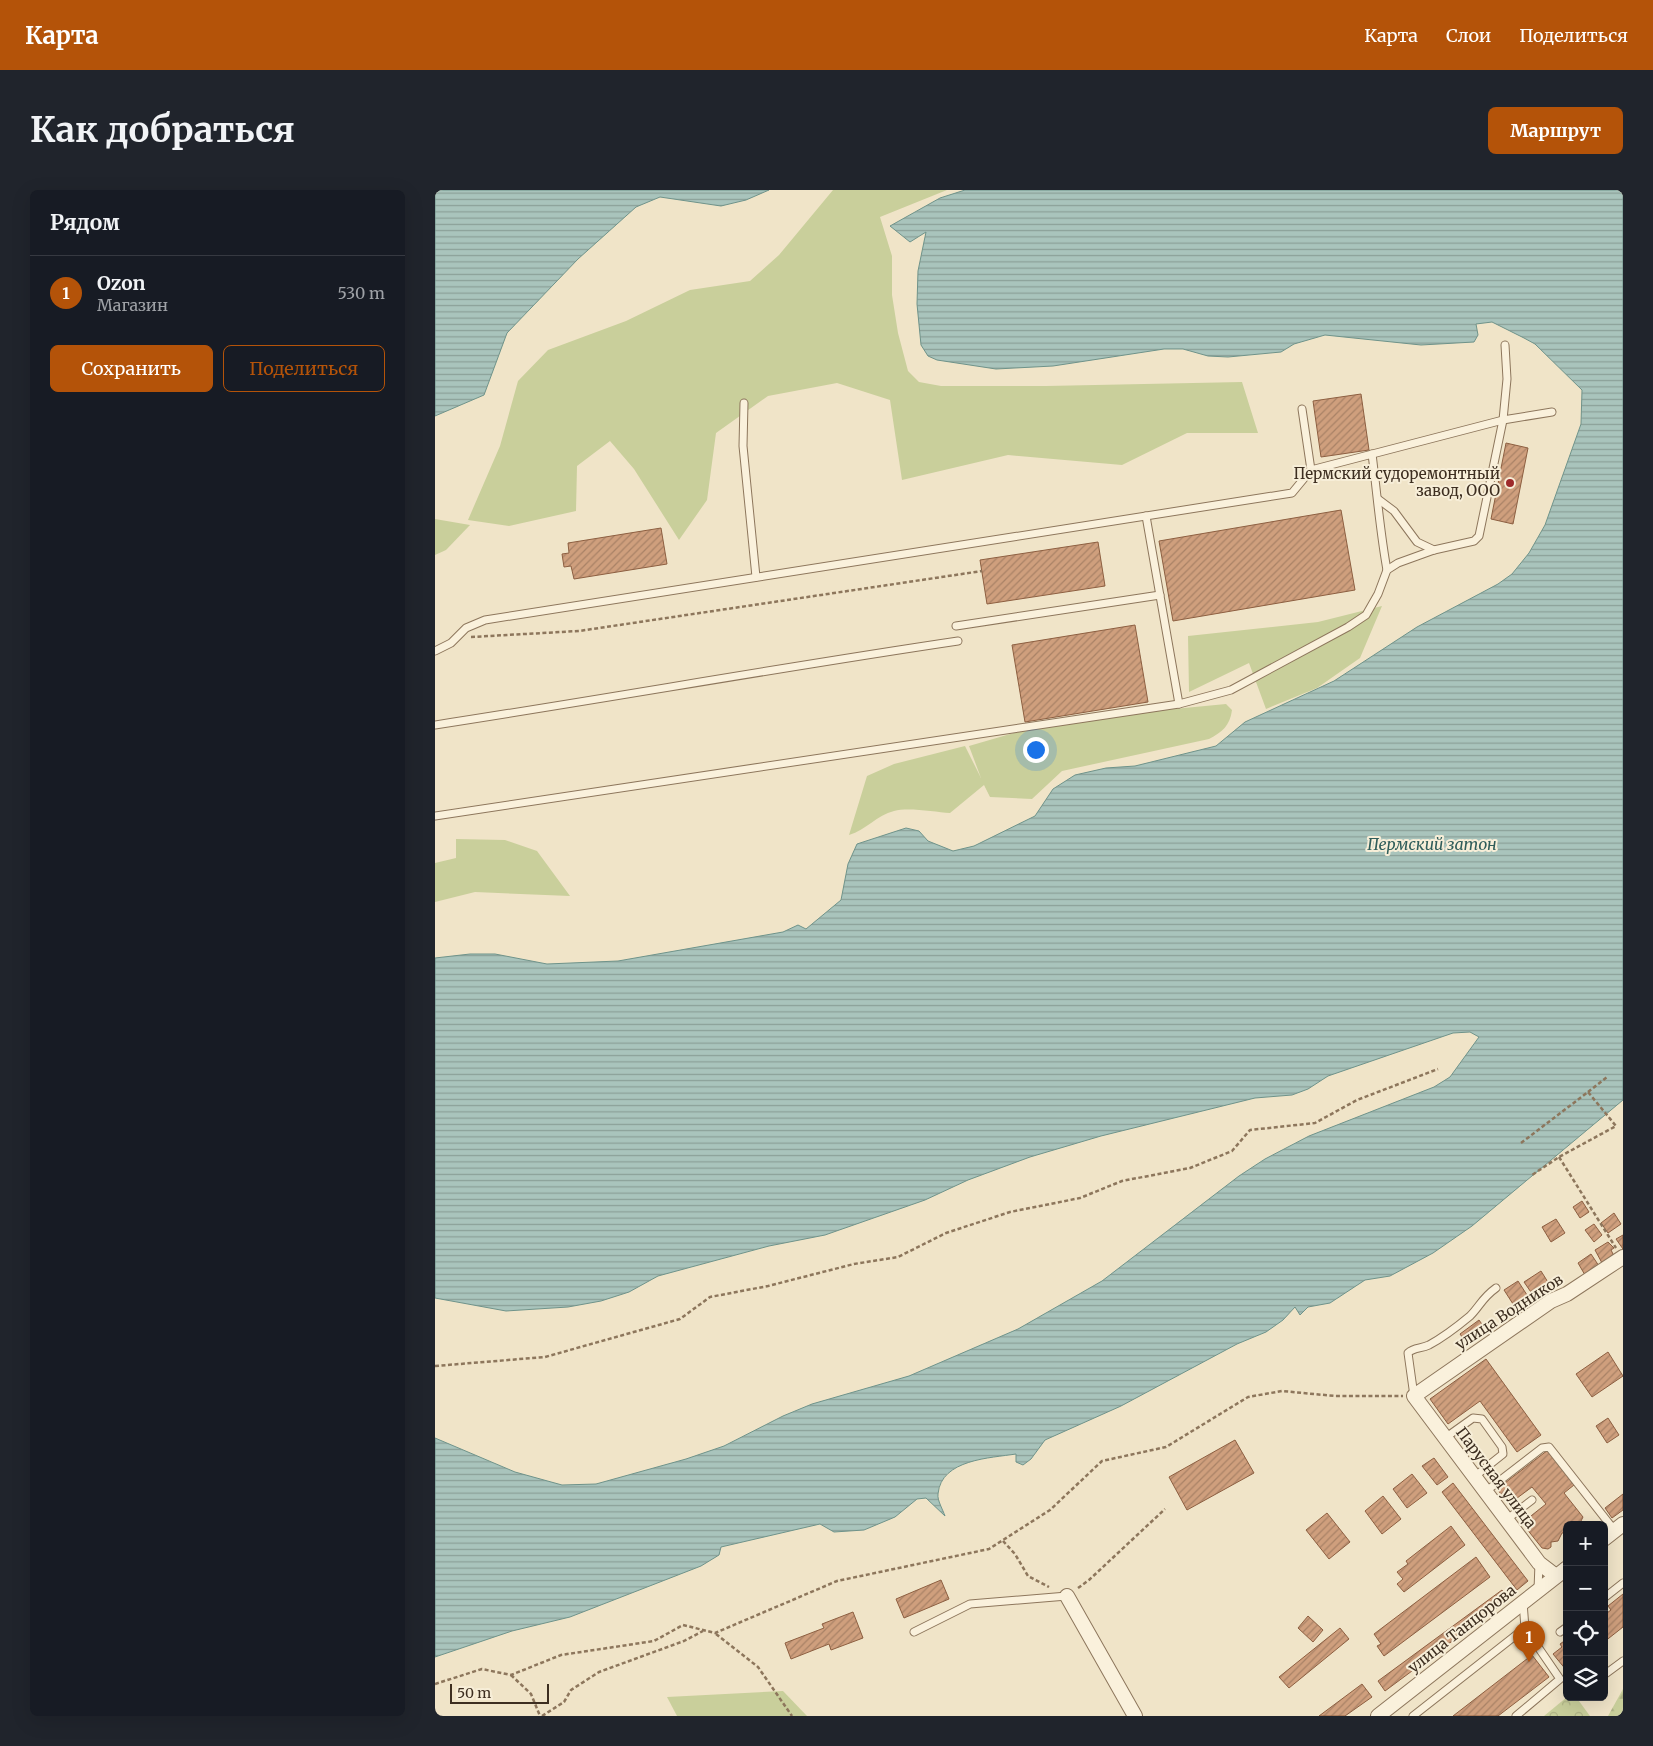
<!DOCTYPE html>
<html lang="ru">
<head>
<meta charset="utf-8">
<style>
	:root { --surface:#171b24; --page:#20242c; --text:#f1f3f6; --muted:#9ea1a6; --line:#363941; --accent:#b45309 }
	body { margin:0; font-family:Merriweather,serif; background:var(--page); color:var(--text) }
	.controls { position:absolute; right:15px; bottom:15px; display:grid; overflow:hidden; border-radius:8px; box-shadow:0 5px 20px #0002 }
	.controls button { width:45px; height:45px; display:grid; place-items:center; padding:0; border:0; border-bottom:1px solid var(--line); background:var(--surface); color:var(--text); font:25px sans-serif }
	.scale { position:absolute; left:15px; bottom:12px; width:99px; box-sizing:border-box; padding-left:5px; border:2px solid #3d2e20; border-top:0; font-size:14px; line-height:18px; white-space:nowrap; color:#3d2e20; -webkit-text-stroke:4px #f7eed8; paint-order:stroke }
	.you { position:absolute; left:600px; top:559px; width:18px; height:18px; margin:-12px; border:4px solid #fff; border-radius:50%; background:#1a73e8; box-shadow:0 0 0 8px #1a73e833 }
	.badge { display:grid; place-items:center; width:32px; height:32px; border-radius:50%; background:var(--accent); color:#fff; font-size:16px; font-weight:700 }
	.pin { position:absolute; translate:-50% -41px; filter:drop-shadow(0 1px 2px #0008) }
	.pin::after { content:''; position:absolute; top:26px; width:18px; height:15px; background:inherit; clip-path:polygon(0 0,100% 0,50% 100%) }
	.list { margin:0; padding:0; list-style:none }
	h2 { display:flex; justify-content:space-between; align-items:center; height:65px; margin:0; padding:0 20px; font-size:21px }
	h2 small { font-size:16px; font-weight:400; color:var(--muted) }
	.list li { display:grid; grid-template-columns:32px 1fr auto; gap:15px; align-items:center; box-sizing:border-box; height:75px; padding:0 20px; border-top:1px solid var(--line) }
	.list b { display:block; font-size:19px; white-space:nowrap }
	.list p { margin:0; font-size:16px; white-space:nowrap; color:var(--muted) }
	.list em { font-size:16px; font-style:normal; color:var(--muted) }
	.actions { display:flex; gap:10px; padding:15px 20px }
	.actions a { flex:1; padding:11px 0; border:1px solid var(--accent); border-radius:8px; text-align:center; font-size:18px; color:var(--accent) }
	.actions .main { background:var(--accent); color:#fff }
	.icon { flex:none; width:28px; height:28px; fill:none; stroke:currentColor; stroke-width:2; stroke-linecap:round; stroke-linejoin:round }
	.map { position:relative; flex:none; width:1188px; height:1526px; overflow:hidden; border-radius:8px }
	header { display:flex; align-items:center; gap:30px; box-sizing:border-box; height:70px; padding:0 25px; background:var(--accent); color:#fff }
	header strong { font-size:24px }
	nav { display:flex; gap:28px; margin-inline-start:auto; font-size:18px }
	.intro { display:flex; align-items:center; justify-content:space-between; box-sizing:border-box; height:120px; padding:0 30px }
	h1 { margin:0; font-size:35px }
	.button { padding:12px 22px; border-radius:8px; background:var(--accent); color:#fff; font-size:18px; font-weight:700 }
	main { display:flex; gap:30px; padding:0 30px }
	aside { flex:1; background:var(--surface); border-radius:8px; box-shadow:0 5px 20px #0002 }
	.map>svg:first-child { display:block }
</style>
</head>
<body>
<header>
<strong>Карта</strong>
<nav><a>Карта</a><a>Слои</a><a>Поделиться</a></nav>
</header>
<div class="intro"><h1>Как добраться</h1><a class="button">Маршрут</a></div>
<main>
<aside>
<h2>Рядом<small></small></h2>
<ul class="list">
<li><span class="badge">1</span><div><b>Ozon</b><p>Магазин</p></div><em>530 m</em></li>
</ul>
<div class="actions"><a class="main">Сохранить</a><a>Поделиться</a></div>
</aside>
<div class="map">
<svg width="1188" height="1526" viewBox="0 0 1188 1526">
	<defs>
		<pattern id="forest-firs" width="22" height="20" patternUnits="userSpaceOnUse" patternTransform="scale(1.25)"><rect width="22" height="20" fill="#c9cf9b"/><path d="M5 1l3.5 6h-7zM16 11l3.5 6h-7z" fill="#aeb285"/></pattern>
		<pattern id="park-crowns" width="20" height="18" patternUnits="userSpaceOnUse" patternTransform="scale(1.25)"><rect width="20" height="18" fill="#c9cf9b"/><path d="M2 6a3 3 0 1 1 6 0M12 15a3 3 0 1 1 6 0" fill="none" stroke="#aeb285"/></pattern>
		<pattern id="water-rules" width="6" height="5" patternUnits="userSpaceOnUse" patternTransform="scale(1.25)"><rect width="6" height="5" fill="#a9c4bc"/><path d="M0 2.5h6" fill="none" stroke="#8ba098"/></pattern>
		<pattern id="building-hatch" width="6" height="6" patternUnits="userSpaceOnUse" patternTransform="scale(1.25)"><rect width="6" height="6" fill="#cf9f7d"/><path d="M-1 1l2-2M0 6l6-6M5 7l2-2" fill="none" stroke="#a98266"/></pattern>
	</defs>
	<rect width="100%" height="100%" fill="#f0e4c8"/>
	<g fill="#c9cf9b">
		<path d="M398 0H512L445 27 457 66V105L463 143 473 181 484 192 506 196H611L807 192 823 243H752L687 275 573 265 467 290 455 210 402 193 333 206 281 243 272 310 244 350 199 279 175 251 142 276 141 321 74 336 33 330 65 256 83 191 113 160 191 131 255 100 315 91 344 65Z"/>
		<path d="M0 329 35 335 11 360 0 365Z"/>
		<path d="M947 416 925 468 882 498 831 519 814 473 754 502 753 446 883 432Z"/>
		<path d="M791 514 797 520C795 536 787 542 774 549L627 581 597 609 555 607 549 595 515 623C500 622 473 617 459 621 442 625 431 640 414 645L432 586 459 574 530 556 546 588 534 556 624 530Z"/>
		<path d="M21 649 70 650 102 661 135 706 40 702 0 712V673L21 668Z"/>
		<path d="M348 1501 372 1526H242L232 1507Z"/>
	</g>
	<path fill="url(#forest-firs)" d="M1188 1499V1526H1173Z"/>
	<path fill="url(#park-crowns)" d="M1132 1507H1141L1155 1526H1109Z"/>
	<g fill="url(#water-rules)" stroke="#6f938a">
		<path d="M0 0H334L311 10 286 16 225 7 201 17 143 69 72 143 49 205 0 226Z"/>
		<path d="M530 0H1188V910L1037 1036 998 1063 955 1086 930 1090 895 1113 873 1117 865 1125 860 1117 848 1130 831 1142 802 1154 686 1216 610 1250 596 1269 588 1275 581 1272V1264C556 1268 506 1269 503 1304 502 1310 508 1320 510 1326L491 1308 482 1309 460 1327 429 1340 399 1342 385 1334 286 1357 284 1365 266 1376 135 1427 77 1441 0 1467V1248L80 1282 127 1295 161 1294 251 1269 289 1256 348 1226 377 1214 474 1186 583 1139 667 1091 804 986 830 969 874 946 999 897 1015 887 1044 847 1035 842 1018 843 893 886 873 899 857 905 820 908 666 946 595 967 533 990 490 1010 390 1045 334 1056 223 1086 194 1102 166 1111 133 1117 71 1121 0 1108V768L35 764H60L112 774 183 771 348 742 363 735 371 739 406 710 413 674 422 654 471 638 484 641 493 651 518 661 539 656 600 626 618 599 640 585 671 578 700 576 781 556 810 532 899 491 982 437 1063 394 1077 384 1094 363 1110 335 1146 234 1147 200 1100 154 1089 148 1057 132 1041 134 1043 145 1039 152 986 155 890 145 859 154 846 162 793 167 773 166 748 159H729L618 176 561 179 502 170 493 166 486 155 482 114 483 81 491 42 475 52 455 36 505 8Z"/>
	</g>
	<g fill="url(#building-hatch)" stroke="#8d5f41">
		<path d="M926 204 934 260 886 267 878 211Z"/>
		<path d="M1071 253 1093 258 1078 334 1056 329Z"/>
		<path d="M906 320 920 400 738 431 724 351Z"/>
		<path d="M226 338 232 374 139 389 136 376 129 377 127 364 134 363 133 353Z"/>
		<path d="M663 352 670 396 552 414 545 370Z"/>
		<path d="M700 435 713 512 590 532 577 455Z"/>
		<path d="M1147 1011 1154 1022 1145 1028 1138 1017Z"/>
		<path d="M1179 1023 1186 1034 1173 1043 1166 1033Z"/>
		<path d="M1121 1029 1130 1043 1116 1052 1107 1037Z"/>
		<path d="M1159 1034 1167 1045 1159 1052 1150 1040Z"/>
		<path d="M1188 1045V1059L1181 1049Z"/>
		<path d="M1173 1052 1179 1058 1176 1060 1179 1066 1167 1073 1160 1060Z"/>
		<path d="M1156 1064 1164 1076 1150 1085 1143 1073Z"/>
		<path d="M1106 1081 1116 1097 1100 1108 1089 1092Z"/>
		<path d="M1083 1091 1092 1105 1078 1114 1069 1100Z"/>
		<path d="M1044 1130 1051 1140 1032 1154 1025 1144Z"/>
		<path d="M1173 1162 1188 1186 1157 1207 1141 1184Z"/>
		<path d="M1051 1169 1106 1245 1082 1262 1045 1211 1013 1234 995 1209Z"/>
		<path d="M1173 1228 1184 1245 1172 1253 1161 1236Z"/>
		<path d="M800 1250 819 1283 752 1320 734 1287Z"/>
		<path d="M1113 1260 1139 1295 1129 1303 1148 1327 1144 1335H1132V1342L1127 1343 1123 1351 1116 1352V1357L1113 1359 1107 1358 1087 1333 1111 1314 1097 1297 1074 1314 1062 1299Z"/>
		<path d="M999 1268 1013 1287 1002 1295 987 1276Z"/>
		<path d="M977 1284 992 1303 972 1318 958 1299Z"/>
		<path d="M1018 1293 1093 1391 1082 1400 1007 1302Z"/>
		<path d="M1188 1304V1320L1177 1328 1170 1318Z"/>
		<path d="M948 1306 966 1329 947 1344 930 1321Z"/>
		<path d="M892 1323 915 1352 894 1369 871 1340Z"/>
		<path d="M1016 1336 1030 1355 969 1402 962 1394 968 1389 962 1382 973 1374 971 1371Z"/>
		<path d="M1041 1367 1055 1387 949 1466 942 1456 946 1454 939 1444Z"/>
		<path d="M506 1390 514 1409 469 1428 461 1409Z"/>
		<path d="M1067 1400 1074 1409 950 1501 943 1491Z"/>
		<path d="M1188 1404V1437L1169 1452V1425L1176 1420 1173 1416Z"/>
		<path d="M418 1422 428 1448 396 1460 394 1454 356 1469 350 1453 389 1438 387 1434Z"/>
		<path d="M873 1426 888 1440 878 1452 863 1438Z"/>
		<path d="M905 1438 914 1449 854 1498 844 1487Z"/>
		<path d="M1132 1449V1481L1118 1464 1127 1457 1125 1454Z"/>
		<path d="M1097 1465 1114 1487 1063 1526H1018Z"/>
		<path d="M927 1494 937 1507 910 1526H884Z"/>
	</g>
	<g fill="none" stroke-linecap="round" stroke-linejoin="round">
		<g stroke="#8d765c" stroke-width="9">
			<g id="service">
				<path d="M309 213 308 256 321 387"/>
				<path d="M867 219 876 280"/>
				<path d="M937 264C942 303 945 342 952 380"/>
				<path d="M943 309 959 321 982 352 999 360"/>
				<path d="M711 326 744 514"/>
				<path d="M521 436 725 405"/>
				<path d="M0 461 16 453 31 438 50 430 857 303 876 280 1068 230 1117 222"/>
				<path d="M0 535C175 508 348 477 523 451"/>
				<path d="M0 626 744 514 796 500 913 437 931 425 943 404 952 380 963 373 999 360 1039 351 1044 346 1068 230 1072 189 1070 155"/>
				<path d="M979 1206 973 1163C979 1157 986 1159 994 1155 1007 1148 1023 1136 1035 1126 1045 1116 1047 1108 1061 1098"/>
				<path d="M1010 1248 1038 1228 1047 1229 1067 1257 1068 1264 1039 1287"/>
				<path d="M1050 1302 1107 1258 1114 1257 1180 1341"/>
				<path d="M1071 1330 1097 1310"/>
				<path d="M1103 1400 1104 1373"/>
				<path d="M1169 1408 1188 1393"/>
				<path d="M479 1442 535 1414 632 1406"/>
				<path d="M1125 1442 1132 1437"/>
				<path d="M1169 1485 1188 1471"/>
				<path d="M978 1526 1090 1438"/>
				<path d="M1081 1526 1125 1489 1090 1438 1088 1412"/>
			</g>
		</g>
		<g stroke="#8d765c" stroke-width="16">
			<g id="minor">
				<path d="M1169 1349 1188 1334"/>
				<path d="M1121 1386 1104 1373 979 1206 1116 1111 1132 1104 1188 1067"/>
				<path d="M632 1406 700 1526"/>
				<path d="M943 1526 1132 1378"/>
			</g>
		</g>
		<g stroke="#8d765c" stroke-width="2.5" stroke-dasharray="4 2.5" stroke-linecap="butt">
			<path d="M36 447 144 441 547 381"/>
			<path d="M1153 902 1172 887"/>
			<path d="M1086 953 1153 902 1181 936 1124 967 1097 985"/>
			<path d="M1124 967 1181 1058"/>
			<path d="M0 1176 110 1167 245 1129 275 1107 333 1096 419 1074 463 1067 511 1043 575 1022 645 1008 687 991 755 978 797 961 815 940 880 933 922 910 1003 879"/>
			<path d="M568 1351 580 1364 593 1386 614 1397"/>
			<path d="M643 1398 654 1390 730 1319"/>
			<path d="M281 1444 323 1477 357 1526"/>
			<path d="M76 1485 96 1504 105 1526"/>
			<path d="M0 1494 47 1479 76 1485 126 1465 219 1451 248 1435 280 1443 402 1391 554 1359 615 1320 667 1271 731 1257 813 1207 847 1201 900 1206H968"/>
			<path d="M107 1526 129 1512 136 1500 164 1482 249 1451 268 1441"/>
		</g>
		<use href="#service" stroke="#faf1dc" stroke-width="7"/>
		<use href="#minor" stroke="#faf1dc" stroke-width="14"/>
	</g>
	<circle fill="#9e2a2b" stroke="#f7eed8" stroke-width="2" cx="1075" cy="293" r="5"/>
	<g text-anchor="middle" stroke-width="4" stroke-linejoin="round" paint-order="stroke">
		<g font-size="15" fill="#3d2e20" stroke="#f7eed8" text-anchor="end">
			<text x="1065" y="289">Пермский судоремонтный<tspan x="1065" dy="17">завод, ООО</tspan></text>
		</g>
		<g font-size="15" fill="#3d2e20" stroke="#f7eed8">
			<text transform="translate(1074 1122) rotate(-33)" y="5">улица Водников</text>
			<text transform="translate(1061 1288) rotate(53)" y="5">Парусная улица</text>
			<text transform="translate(1027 1439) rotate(-38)" y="5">улица Танцорова</text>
		</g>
		<g font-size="16" font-style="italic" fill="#2f5d5a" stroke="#f7eed8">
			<text x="997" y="660">Пермский затон</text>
		</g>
	</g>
</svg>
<div class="controls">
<button>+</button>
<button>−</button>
<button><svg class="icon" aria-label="locate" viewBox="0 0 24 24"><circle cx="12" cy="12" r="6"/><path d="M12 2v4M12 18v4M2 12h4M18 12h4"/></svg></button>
<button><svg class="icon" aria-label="layers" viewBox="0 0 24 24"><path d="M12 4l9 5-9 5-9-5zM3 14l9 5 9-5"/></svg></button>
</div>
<div class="scale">50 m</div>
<div class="you"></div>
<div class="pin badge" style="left:1094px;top:1472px">1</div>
</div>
</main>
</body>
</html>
